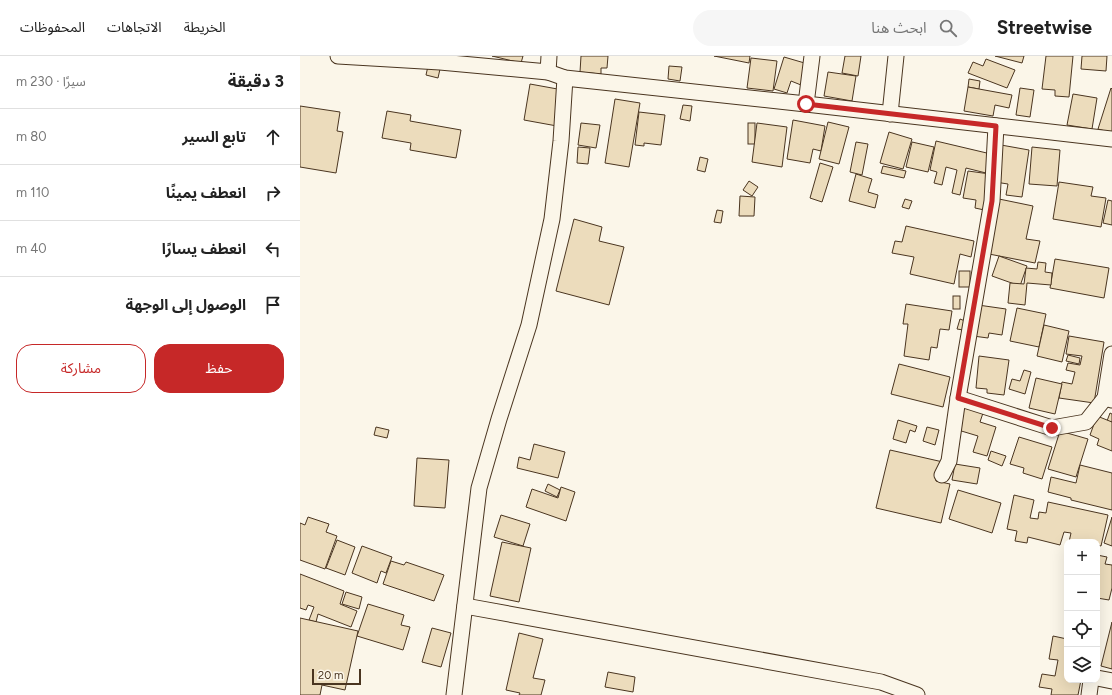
<!DOCTYPE html>
<html lang="ar">
<head>
<meta charset="utf-8">
<style>
	:root { --surface:#fff; --page:#f6f6f6; --text:#222; --muted:#767676; --line:#e0e0e0; --accent:#c62828 }
	body { margin:0; font-family:Figtree,"Noto Sans Arabic",sans-serif; background:var(--page); color:var(--text); direction:rtl }
	.controls { position:absolute; right:12px; bottom:12px; display:grid; overflow:hidden; border-radius:8px; box-shadow:0 4px 16px #0002 }
	.controls button { width:36px; height:36px; display:grid; place-items:center; padding:0; border:0; border-bottom:1px solid var(--line); background:var(--surface); color:var(--text); font:20px sans-serif }
	.scale { position:absolute; left:12px; bottom:10px; width:49px; box-sizing:border-box; padding-left:4px; border:2px solid #4a3520; border-top:0; font-size:11px; line-height:14px; white-space:nowrap; color:#4a3520; -webkit-text-stroke:3px #fbf6e9; paint-order:stroke }
	.stop { position:absolute; width:12px; height:12px; margin:-9px; border:3px solid #c62828; border-radius:50%; background:#fff }
	.stop.end { background:#c62828; border-color:#fff; box-shadow:0 1px 4px #0008 }
	.list { margin:0; padding:0; list-style:none }
	h2 { display:flex; justify-content:space-between; align-items:center; height:52px; margin:0; padding:0 16px; font-size:17px }
	h2 small { font-size:13px; font-weight:400; color:var(--muted) }
	.list li { display:grid; grid-template-columns:26px 1fr auto; gap:12px; align-items:center; box-sizing:border-box; height:56px; padding:0 16px; border-top:1px solid var(--line) }
	.list b { display:block; font-size:15px; white-space:nowrap }
	.list em { font-size:13px; font-style:normal; color:var(--muted) }
	.actions { display:flex; gap:8px; padding:12px 16px }
	.actions a { flex:1; padding:9px 0; border:1px solid var(--accent); border-radius:16px; text-align:center; font-size:14px; color:var(--accent) }
	.actions .main { background:var(--accent); color:#fff }
	.icon { flex:none; width:22px; height:22px; fill:none; stroke:currentColor; stroke-width:2; stroke-linecap:round; stroke-linejoin:round }
	.map { position:relative; flex:none; width:812px; height:639px; overflow:hidden; direction:ltr }
	header { display:flex; align-items:center; gap:24px; box-sizing:border-box; height:56px; padding:0 20px; background:var(--surface); border-bottom:1px solid var(--line) }
	header strong { font-size:19px }
	nav { display:flex; gap:22px; margin-inline-start:auto; font-size:14px }
	.search { width:280px; height:36px; background:var(--page); display:flex; align-items:center; gap:10px; box-sizing:border-box; padding:0 14px; border-radius:22px; color:var(--muted); font-size:15px }
	main { display:flex }
	aside { flex:1; background:var(--surface) }
	.map>svg:first-child { display:block }
</style>
</head>
<body>
<header>
<strong>Streetwise</strong>
<div class="search"><svg class="icon" aria-label="search" viewBox="0 0 24 24"><circle cx="10" cy="10" r="6"/><path d="M15 15l6 6"/></svg>ابحث هنا</div>
<nav><a>الخريطة</a><a>الاتجاهات</a><a>المحفوظات</a></nav>
</header>
<main>
<div class="map">
<svg width="812" height="639" viewBox="0 0 812 639">
	<rect width="100%" height="100%" fill="#fbf6e9"/>
	<g fill="#ecdcbc" stroke="#4a3520">
		<path d="M192 0H223L221 7Z"/>
		<path d="M281 0H308L307 12H301V18L280 16Z"/>
		<path d="M414 0H450L449 7Z"/>
		<path d="M545 0H561L558 20 542 17Z"/>
		<path d="M695 0H724L722 7Z"/>
		<path d="M746 0H773L769 41 755 40V34L742 33Z"/>
		<path d="M782 0H807L806 15 781 13Z"/>
		<path d="M484 1 508 8 501 29 491 25 487 37 474 33Z"/>
		<path d="M451 2 477 5 473 35 447 32Z"/>
		<path d="M686 3 715 14 707 32 668 17 673 6 683 10Z"/>
		<path d="M128 10 140 13 138 22 126 19Z"/>
		<path d="M369 10 382 11 380 25 368 23Z"/>
		<path d="M528 16 556 20 552 45 524 40Z"/>
		<path d="M669 23 680 25 679 33 668 31Z"/>
		<path d="M230 28 263 34 257 70 224 64Z"/>
		<path d="M668 31 712 39 709 52 695 49 693 60 664 55Z"/>
		<path d="M720 32 734 34 730 61 716 59Z"/>
		<path d="M811 32 812 33V77L798 73Z"/>
		<path d="M773 38 797 42 792 73 767 69Z"/>
		<path d="M315 43 340 47 329 111 305 107Z"/>
		<path d="M383 49 392 50 390 65 380 63Z"/>
		<path d="M0 50 40 56 37 75 43 76 36 117 0 111Z"/>
		<path d="M87 55 111 59 110 65 161 74 156 102 110 94 111 87 82 82Z"/>
		<path d="M339 56 365 59 361 89 344 87V90L335 89Z"/>
		<path d="M493 64 525 70 521 95 513 93 510 107 487 103Z"/>
		<path d="M528 66 549 71 539 108 519 103Z"/>
		<path d="M281 67 300 69 296 92 278 89Z"/>
		<rect x="448" y="67" width="7" height="21"/>
		<path d="M457 67 487 71 482 111 452 106Z"/>
		<path d="M589 76 612 83 603 113 580 107Z"/>
		<path d="M636 85 691 98 686 117 666 112 660 139 652 137 657 114 646 111 642 129 634 127 637 116 630 114Z"/>
		<path d="M556 86 568 88 562 119 550 116Z"/>
		<path d="M612 86 634 91 628 116 606 111Z"/>
		<path d="M701 89 729 94 722 141 706 139 708 128 695 126Z"/>
		<path d="M278 91 290 92 288 108 277 107Z"/>
		<path d="M732 91 760 94 757 130 729 128Z"/>
		<path d="M400 101 408 103 405 116 397 114Z"/>
		<path d="M520 107 533 111 522 146 510 142Z"/>
		<path d="M583 110 606 115 604 122 581 117Z"/>
		<path d="M668 115 690 118 689 155 675 152 676 144 663 142Z"/>
		<path d="M556 118 572 123 568 136 578 139 575 152 549 145Z"/>
		<path d="M449 125 458 131 452 140 443 134Z"/>
		<path d="M759 126 793 131 791 140 806 142 801 171 753 163Z"/>
		<path d="M440 140 455 141 454 160H439Z"/>
		<path d="M605 143 612 145 609 153 602 151Z"/>
		<path d="M699 143 733 150 726 183 740 185 735 207 689 198Z"/>
		<path d="M808 144 812 145V169L803 167Z"/>
		<path d="M417 154 423 155 421 167 414 166Z"/>
		<path d="M274 163 302 171 299 185 324 191 309 249 256 235Z"/>
		<path d="M606 170 674 185 671 201 660 198 654 228 610 218 614 201 592 197 595 185 602 186Z"/>
		<path d="M699 200 727 210 720 230 692 220Z"/>
		<path d="M755 203 809 212 804 242 750 232Z"/>
		<path d="M738 206 746 207 745 216 752 217 751 229 727 227 725 249 708 247 710 227 724 228 726 212 737 213Z"/>
		<rect x="659" y="215" width="11" height="16"/>
		<rect x="653" y="240" width="7" height="13"/>
		<path d="M606 248 652 255 649 274 640 273 637 292 631 291 629 304 604 300 608 268H603Z"/>
		<path d="M678 249 706 253 702 279 689 277 688 282 673 280Z"/>
		<path d="M717 252 746 258 739 291 710 285Z"/>
		<path d="M660 263 665 265 663 274 657 273Z"/>
		<path d="M744 269 769 275 762 306 737 300Z"/>
		<path d="M769 280 804 286 794 347 759 342 762 326 772 328 775 316 766 314 768 307 780 309 782 300 766 298Z"/>
		<path d="M768 299 780 302 779 308 766 305Z"/>
		<path d="M679 300 709 304 704 339 687 337V333L676 332Z"/>
		<path d="M599 308 650 321 643 351 591 338Z"/>
		<path d="M724 314 731 316 725 338 709 333 712 323 720 325Z"/>
		<path d="M736 322 762 328 755 358 729 352Z"/>
		<path d="M662 347 684 354 680 366 696 371 687 400 673 396 678 380 658 374Z"/>
		<path d="M810 357 812 358V366L807 365Z"/>
		<path d="M797 360 812 366V395L797 389 799 383 790 379Z"/>
		<path d="M598 364 617 370 615 376 610 374 606 387 593 383Z"/>
		<path d="M76 371 89 374 87 382 74 379Z"/>
		<path d="M627 371 639 374 635 389 623 385Z"/>
		<path d="M760 375 788 383 776 421 748 413Z"/>
		<path d="M719 381 752 391 742 423 723 417 724 412 710 408Z"/>
		<path d="M234 388 265 396 258 422 217 412 219 401 230 404Z"/>
		<path d="M590 394 643 406 638 414 636 425 650 428 641 467 576 452Z"/>
		<path d="M691 395 706 400 702 410 688 404Z"/>
		<path d="M117 402 149 404 145 452 114 450Z"/>
		<path d="M655 408 680 412 677 428 652 424Z"/>
		<path d="M780 409 812 417V454L771 444V442L748 436 751 421 776 427Z"/>
		<path d="M248 428 260 434 257 441 245 435Z"/>
		<path d="M261 431 275 436 266 465 226 451 232 433 258 442Z"/>
		<path d="M658 434 701 447 692 477 649 463Z"/>
		<path d="M714 439 734 444 730 462 738 463 739 456 746 457 748 446 808 459 801 490 797 489V486H769L771 477 764 476 760 489 728 481 727 487 715 485 717 475 707 473Z"/>
		<path d="M201 459 230 468 223 490 194 481Z"/>
		<path d="M8 461 29 468 26 476 37 480 25 513 0 504V467L5 469Z"/>
		<path d="M812 461V490L804 487Z"/>
		<path d="M37 484 55 491 45 519 26 512Z"/>
		<path d="M202 486 231 492 219 546 190 540Z"/>
		<path d="M62 490 92 501 86 517 81 515 77 527 52 517Z"/>
		<path d="M797 499 807 501 805 508 812 509V532L809 544 797 542Z"/>
		<path d="M91 505 104 509 106 506 144 519 134 545 83 528Z"/>
		<path d="M0 518 44 535 40 548 57 555 51 571 18 558 16 566 9 564 14 551 8 549 6 554 0 552Z"/>
		<path d="M46 536 62 541 59 553 42 548Z"/>
		<path d="M68 548 104 559 101 569 110 571 103 594 57 580Z"/>
		<path d="M0 562 58 575 45 634 22 629 20 639H0Z"/>
		<path d="M812 566V613L801 610Z"/>
		<path d="M132 572 151 577 141 611 122 606Z"/>
		<path d="M219 577 243 583 233 622 245 624 241 639H219L220 637 206 634Z"/>
		<path d="M753 580 767 583V624H781L778 639H751L752 633 739 631 742 618 755 620 758 604 749 603Z"/>
		<path d="M308 616 335 621 333 636 305 631Z"/>
	</g>
	<g fill="none" stroke-linecap="round" stroke-linejoin="round">
		<g stroke="#4a3520" stroke-width="17">
			<g id="street">
				<path d="M38 0 140 6 248 16 265 22 506 48 812 83"/>
				<path d="M248 16 249 0"/>
				<path d="M506 48 512 0"/>
				<path d="M590 58 596 0"/>
				<path d="M812 298 805 342 812 344"/>
				<path d="M658 342 752 372 786 366 805 342"/>
				<path d="M642 419 649 405 658 342 692 145 696 70"/>
				<path d="M165 550 581 626 617 639"/>
				<path d="M797 622 812 625"/>
				<path d="M154 639 179 432 199 363 229 269 252 163 261 85 265 22"/>
				<path d="M789 639 791 624"/>
			</g>
		</g>
		<use href="#street" stroke="#fbf6e9" stroke-width="15"/>
	</g>
	<g fill="none" stroke-linecap="round" stroke-linejoin="round">
		<path stroke="#c62828" stroke-width="5" d="M506 48 696 70 692 145 658 342 752 372"/>
	</g>
</svg>
<div class="controls">
<button>+</button>
<button>−</button>
<button><svg class="icon" aria-label="locate" viewBox="0 0 24 24"><circle cx="12" cy="12" r="6"/><path d="M12 2v4M12 18v4M2 12h4M18 12h4"/></svg></button>
<button><svg class="icon" aria-label="layers" viewBox="0 0 24 24"><path d="M12 4l9 5-9 5-9-5zM3 14l9 5 9-5"/></svg></button>
</div>
<div class="scale">20 m</div>
<div class="stop" style="left:506px;top:48px"></div>
<div class="stop end" style="left:752px;top:372px"></div>
</div>
<aside>
<h2>3 دقيقة<small>سيرًا · 230 m</small></h2>
<ul class="list">
<li><svg class="icon" aria-label="ahead" viewBox="0 0 24 24"><path d="M12 20V5M6 11l6-6 6 6"/></svg><div><b>تابع السير</b></div><em>80 m</em></li>
<li><svg class="icon" aria-label="right" viewBox="0 0 24 24"><path d="M7 20v-9h11M14 6l5 5-5 5"/></svg><div><b>انعطف يمينًا</b></div><em>110 m</em></li>
<li><svg class="icon" aria-label="left" viewBox="0 0 24 24"><path d="M17 20v-9H6M10 6l-5 5 5 5"/></svg><div><b>انعطف يسارًا</b></div><em>40 m</em></li>
<li><svg class="icon" aria-label="arrive" viewBox="0 0 24 24"><path d="M6 21V4h12l-3 4 3 4H6"/></svg><div><b>الوصول إلى الوجهة</b></div></li>
</ul>
<div class="actions"><a class="main">حفظ</a><a>مشاركة</a></div>
</aside>
</main>
</body>
</html>
